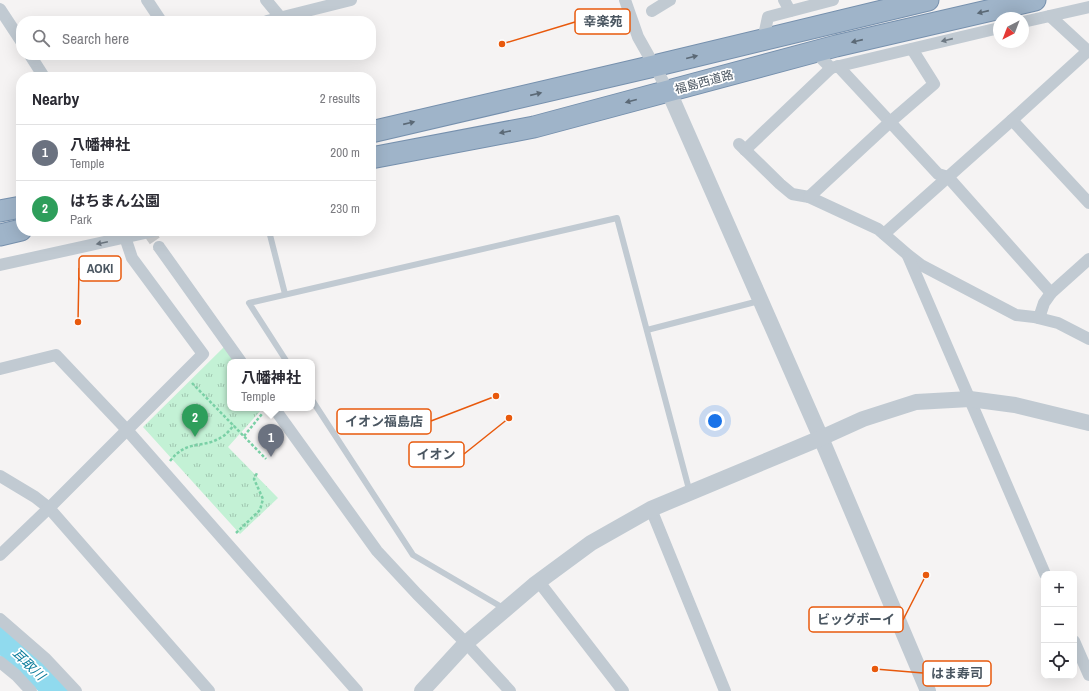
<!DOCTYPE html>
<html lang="en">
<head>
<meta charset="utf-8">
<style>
	:root { --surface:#fff; --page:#f7f7f7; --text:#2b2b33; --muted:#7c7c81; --line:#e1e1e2; --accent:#1a73e8 }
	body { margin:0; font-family:"Archivo Narrow","Noto Sans JP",sans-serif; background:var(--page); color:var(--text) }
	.controls { position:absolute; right:12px; bottom:12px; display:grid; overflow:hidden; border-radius:8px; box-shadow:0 4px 16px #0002 }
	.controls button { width:36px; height:36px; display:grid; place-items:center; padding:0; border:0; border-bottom:1px solid var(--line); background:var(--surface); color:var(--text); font:20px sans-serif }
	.compass { position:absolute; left:993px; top:12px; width:36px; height:36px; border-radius:50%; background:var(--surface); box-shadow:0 4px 16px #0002; rotate:222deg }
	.you { position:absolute; left:715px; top:421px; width:14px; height:14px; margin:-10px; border:3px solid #fff; border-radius:50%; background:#1a73e8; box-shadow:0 0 0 6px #1a73e833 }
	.badge { display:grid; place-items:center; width:26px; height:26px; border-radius:50%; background:var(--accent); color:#fff; font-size:13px; font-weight:700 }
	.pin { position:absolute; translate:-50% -33px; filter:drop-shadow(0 1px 2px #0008) }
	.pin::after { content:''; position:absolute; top:21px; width:14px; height:12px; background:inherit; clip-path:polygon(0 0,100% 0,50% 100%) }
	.popup { position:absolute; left:227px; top:359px; width:88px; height:52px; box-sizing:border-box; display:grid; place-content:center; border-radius:8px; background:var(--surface); filter:drop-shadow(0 1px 3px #0005); font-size:13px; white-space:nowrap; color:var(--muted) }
	.popup b { font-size:15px; color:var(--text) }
	.popup::after { content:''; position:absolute; left:50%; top:100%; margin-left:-8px; border:8px solid transparent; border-top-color:var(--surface) }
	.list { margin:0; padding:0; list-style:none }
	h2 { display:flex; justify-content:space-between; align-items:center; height:52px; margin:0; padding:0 16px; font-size:17px }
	h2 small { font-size:13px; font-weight:400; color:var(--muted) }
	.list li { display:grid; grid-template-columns:26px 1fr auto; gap:12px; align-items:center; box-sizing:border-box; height:56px; padding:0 16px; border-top:1px solid var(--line) }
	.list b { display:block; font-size:15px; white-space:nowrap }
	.list p { margin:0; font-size:13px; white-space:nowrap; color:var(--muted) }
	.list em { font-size:13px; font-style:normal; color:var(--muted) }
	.icon { flex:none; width:22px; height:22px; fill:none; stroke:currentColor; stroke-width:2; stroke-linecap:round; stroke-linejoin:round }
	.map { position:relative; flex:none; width:1089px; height:691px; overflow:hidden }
	.search { position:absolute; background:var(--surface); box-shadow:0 4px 16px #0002; left:16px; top:16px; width:360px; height:44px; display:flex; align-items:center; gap:10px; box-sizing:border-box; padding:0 14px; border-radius:16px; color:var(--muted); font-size:15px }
	.panel { position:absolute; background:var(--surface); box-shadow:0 4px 16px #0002; left:16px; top:72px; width:360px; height:164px; border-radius:16px }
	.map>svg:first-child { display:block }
</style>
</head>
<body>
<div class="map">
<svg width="1089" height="691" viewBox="0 0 1089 691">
	<defs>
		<pattern id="grass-tufts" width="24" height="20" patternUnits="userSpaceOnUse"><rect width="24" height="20" fill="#c3f1d5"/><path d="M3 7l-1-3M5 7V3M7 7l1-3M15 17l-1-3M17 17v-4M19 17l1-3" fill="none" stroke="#a0c6b0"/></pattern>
	</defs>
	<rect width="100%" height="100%" fill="#f5f3f3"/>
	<path fill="url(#grass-tufts)" d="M224 347 235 362H230V408H263L228 447 278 498 240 534 143 427Z"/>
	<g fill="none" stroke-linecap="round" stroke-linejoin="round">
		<path stroke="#90daee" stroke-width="27" d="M0 637 58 691"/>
		<path stroke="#caccce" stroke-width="12" stroke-dasharray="12 6" stroke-linecap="butt" d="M148 231 159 247"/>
		<g stroke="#7690ad" stroke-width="23">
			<g id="trunk">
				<path d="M371 132 654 66 928 0"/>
				<path d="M371 158 534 127 836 46 1035 0"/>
				<path d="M0 211 21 207"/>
				<path d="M0 235 21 230"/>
			</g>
		</g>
		<g stroke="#7ad0a6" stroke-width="2.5" stroke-dasharray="3 2" stroke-linecap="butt">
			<path d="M192 383 266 459"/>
			<path d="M244 436 262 414"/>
			<path d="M170 461C187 439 202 449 220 438 225 436 230 430 234 425"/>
			<path d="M236 533 260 510 263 499 254 479 257 473"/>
		</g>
		<g stroke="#c1cad2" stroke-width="6">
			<path d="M269 231 285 294"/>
			<path d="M647 330 759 301"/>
			<path d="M287 362 249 303 617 218 690 493"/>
			<path d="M312 400 413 555 505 609"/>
		</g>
		<g stroke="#c1cad2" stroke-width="12">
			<path d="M147 0 161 21"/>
			<path d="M266 0 281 18"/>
			<path d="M625 0 638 37 669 92"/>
			<path d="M784 0 790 11"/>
			<path d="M0 9 21 41"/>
			<path d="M652 11 670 0"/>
			<path d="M1050 16 1088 51"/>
			<path d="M267 21 351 0"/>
			<path d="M1023 22 1089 7"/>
			<path d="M763 40 768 17 833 0"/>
			<path d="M815 52 831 68 999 28"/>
			<path d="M30 55 44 77"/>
			<path d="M838 66 890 122 934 84 912 49"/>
			<path d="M1012 120 1089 50"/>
			<path d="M739 144 780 184 792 194 809 197 878 229 908 255 921 265 1016 315 1034 317 1058 323 1089 339"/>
			<path d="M745 150 831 68"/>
			<path d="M809 197 890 122 938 174 948 177 1051 293 1089 259"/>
			<path d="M884 234 1012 120 1089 203"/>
			<path d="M159 247 241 362"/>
			<path d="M908 256 1045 574"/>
			<path d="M0 265 154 231"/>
			<path d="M1039 318 1044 303 1051 293"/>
			<path d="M0 369 56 355 127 430 357 691"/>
			<path d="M274 408 377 551 417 594 466 643 510 691"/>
			<path d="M0 476 35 497 49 508 209 691"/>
			<path d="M651 509 725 691"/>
			<path d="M0 555 49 508 203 354 132 258 123 231"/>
			<path d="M539 582 623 691"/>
			<path d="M0 619 46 659 76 691"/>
			<path d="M1074 641 1089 675"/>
			<path d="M0 662 16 675 31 691"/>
		</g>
		<g stroke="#c1cad2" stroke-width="16">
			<path d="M669 92 821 438 928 691"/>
			<path d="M422 691 466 643 534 585 591 543 651 509 821 438 863 419 916 402 970 399 1015 405 1089 423"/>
		</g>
		<use href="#trunk" stroke="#9fb4c9" stroke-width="21"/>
	</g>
	<defs><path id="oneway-solid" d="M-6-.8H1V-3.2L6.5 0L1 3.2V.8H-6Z"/></defs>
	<g fill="#5b6976">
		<use href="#oneway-solid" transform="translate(983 12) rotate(167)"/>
		<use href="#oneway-solid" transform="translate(857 41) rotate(167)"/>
		<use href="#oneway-solid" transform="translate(692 57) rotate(-14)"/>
		<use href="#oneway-solid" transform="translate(536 94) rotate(-13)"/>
		<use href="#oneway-solid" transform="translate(631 101) rotate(165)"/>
		<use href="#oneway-solid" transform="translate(409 123) rotate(-13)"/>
		<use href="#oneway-solid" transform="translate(505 132) rotate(169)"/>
	</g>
	<g fill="#6e7983">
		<use href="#oneway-solid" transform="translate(947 40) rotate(167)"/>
		<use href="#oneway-solid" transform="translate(102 243) rotate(168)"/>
	</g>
	<g text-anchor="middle" stroke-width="3.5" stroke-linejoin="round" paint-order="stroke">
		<g font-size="12" fill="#4a5661" stroke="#fff">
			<text transform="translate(704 82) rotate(-15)" y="4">福島西道路</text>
		</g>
		<g font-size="13" font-style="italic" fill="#0c7c9b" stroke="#fff">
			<text transform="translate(29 664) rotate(43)" y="5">耳取川</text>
		</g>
	</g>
	<path fill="none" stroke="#e8590c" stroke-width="1.5" d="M502 44L575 22M78 322L79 268M496 396L431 421M509 418L464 454M926 575L903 620M875 669L923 673"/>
	<g fill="#e8590c" stroke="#fff" stroke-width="1.5">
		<circle cx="502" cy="44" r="4"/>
		<circle cx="78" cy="322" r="4"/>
		<circle cx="496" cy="396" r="4"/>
		<circle cx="509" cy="418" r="4"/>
		<circle cx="926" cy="575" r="4"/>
		<circle cx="875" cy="669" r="4"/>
	</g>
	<g fill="#fff" stroke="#e8590c" stroke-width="1.5">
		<rect x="575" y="9" width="55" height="25" rx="4"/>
		<rect x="79" y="256" width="42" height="25" rx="4"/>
		<rect x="337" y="409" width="94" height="25" rx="4"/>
		<rect x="409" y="442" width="55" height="25" rx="4"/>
		<rect x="809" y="607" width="94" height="25" rx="4"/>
		<rect x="923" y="661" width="68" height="25" rx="4"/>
	</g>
	<g font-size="13" text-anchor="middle" font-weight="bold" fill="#4a5661">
		<text x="603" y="26">幸楽苑</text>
		<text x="100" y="273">AOKI</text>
		<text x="384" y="426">イオン福島店</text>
		<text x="436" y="459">イオン</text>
		<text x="856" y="624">ビッグボーイ</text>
		<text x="957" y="678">はま寿司</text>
	</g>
</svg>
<div class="controls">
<button>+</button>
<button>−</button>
<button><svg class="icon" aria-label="locate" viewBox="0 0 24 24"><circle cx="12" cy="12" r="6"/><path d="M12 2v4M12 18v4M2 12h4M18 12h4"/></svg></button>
</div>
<svg class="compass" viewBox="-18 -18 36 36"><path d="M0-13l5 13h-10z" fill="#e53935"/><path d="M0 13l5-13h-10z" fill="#7c7c81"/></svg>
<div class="you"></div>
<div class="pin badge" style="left:271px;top:457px;background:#6b7280">1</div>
<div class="popup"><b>八幡神社</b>Temple</div>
<div class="pin badge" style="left:195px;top:437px;background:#2e9e5b">2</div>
<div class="search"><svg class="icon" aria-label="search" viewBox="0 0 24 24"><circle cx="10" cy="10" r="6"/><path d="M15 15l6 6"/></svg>Search here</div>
<section class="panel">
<h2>Nearby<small>2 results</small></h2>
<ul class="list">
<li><span class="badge" style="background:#6b7280">1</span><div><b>八幡神社</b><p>Temple</p></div><em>200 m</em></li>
<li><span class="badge" style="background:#2e9e5b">2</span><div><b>はちまん公園</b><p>Park</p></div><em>230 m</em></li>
</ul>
</section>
</div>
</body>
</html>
